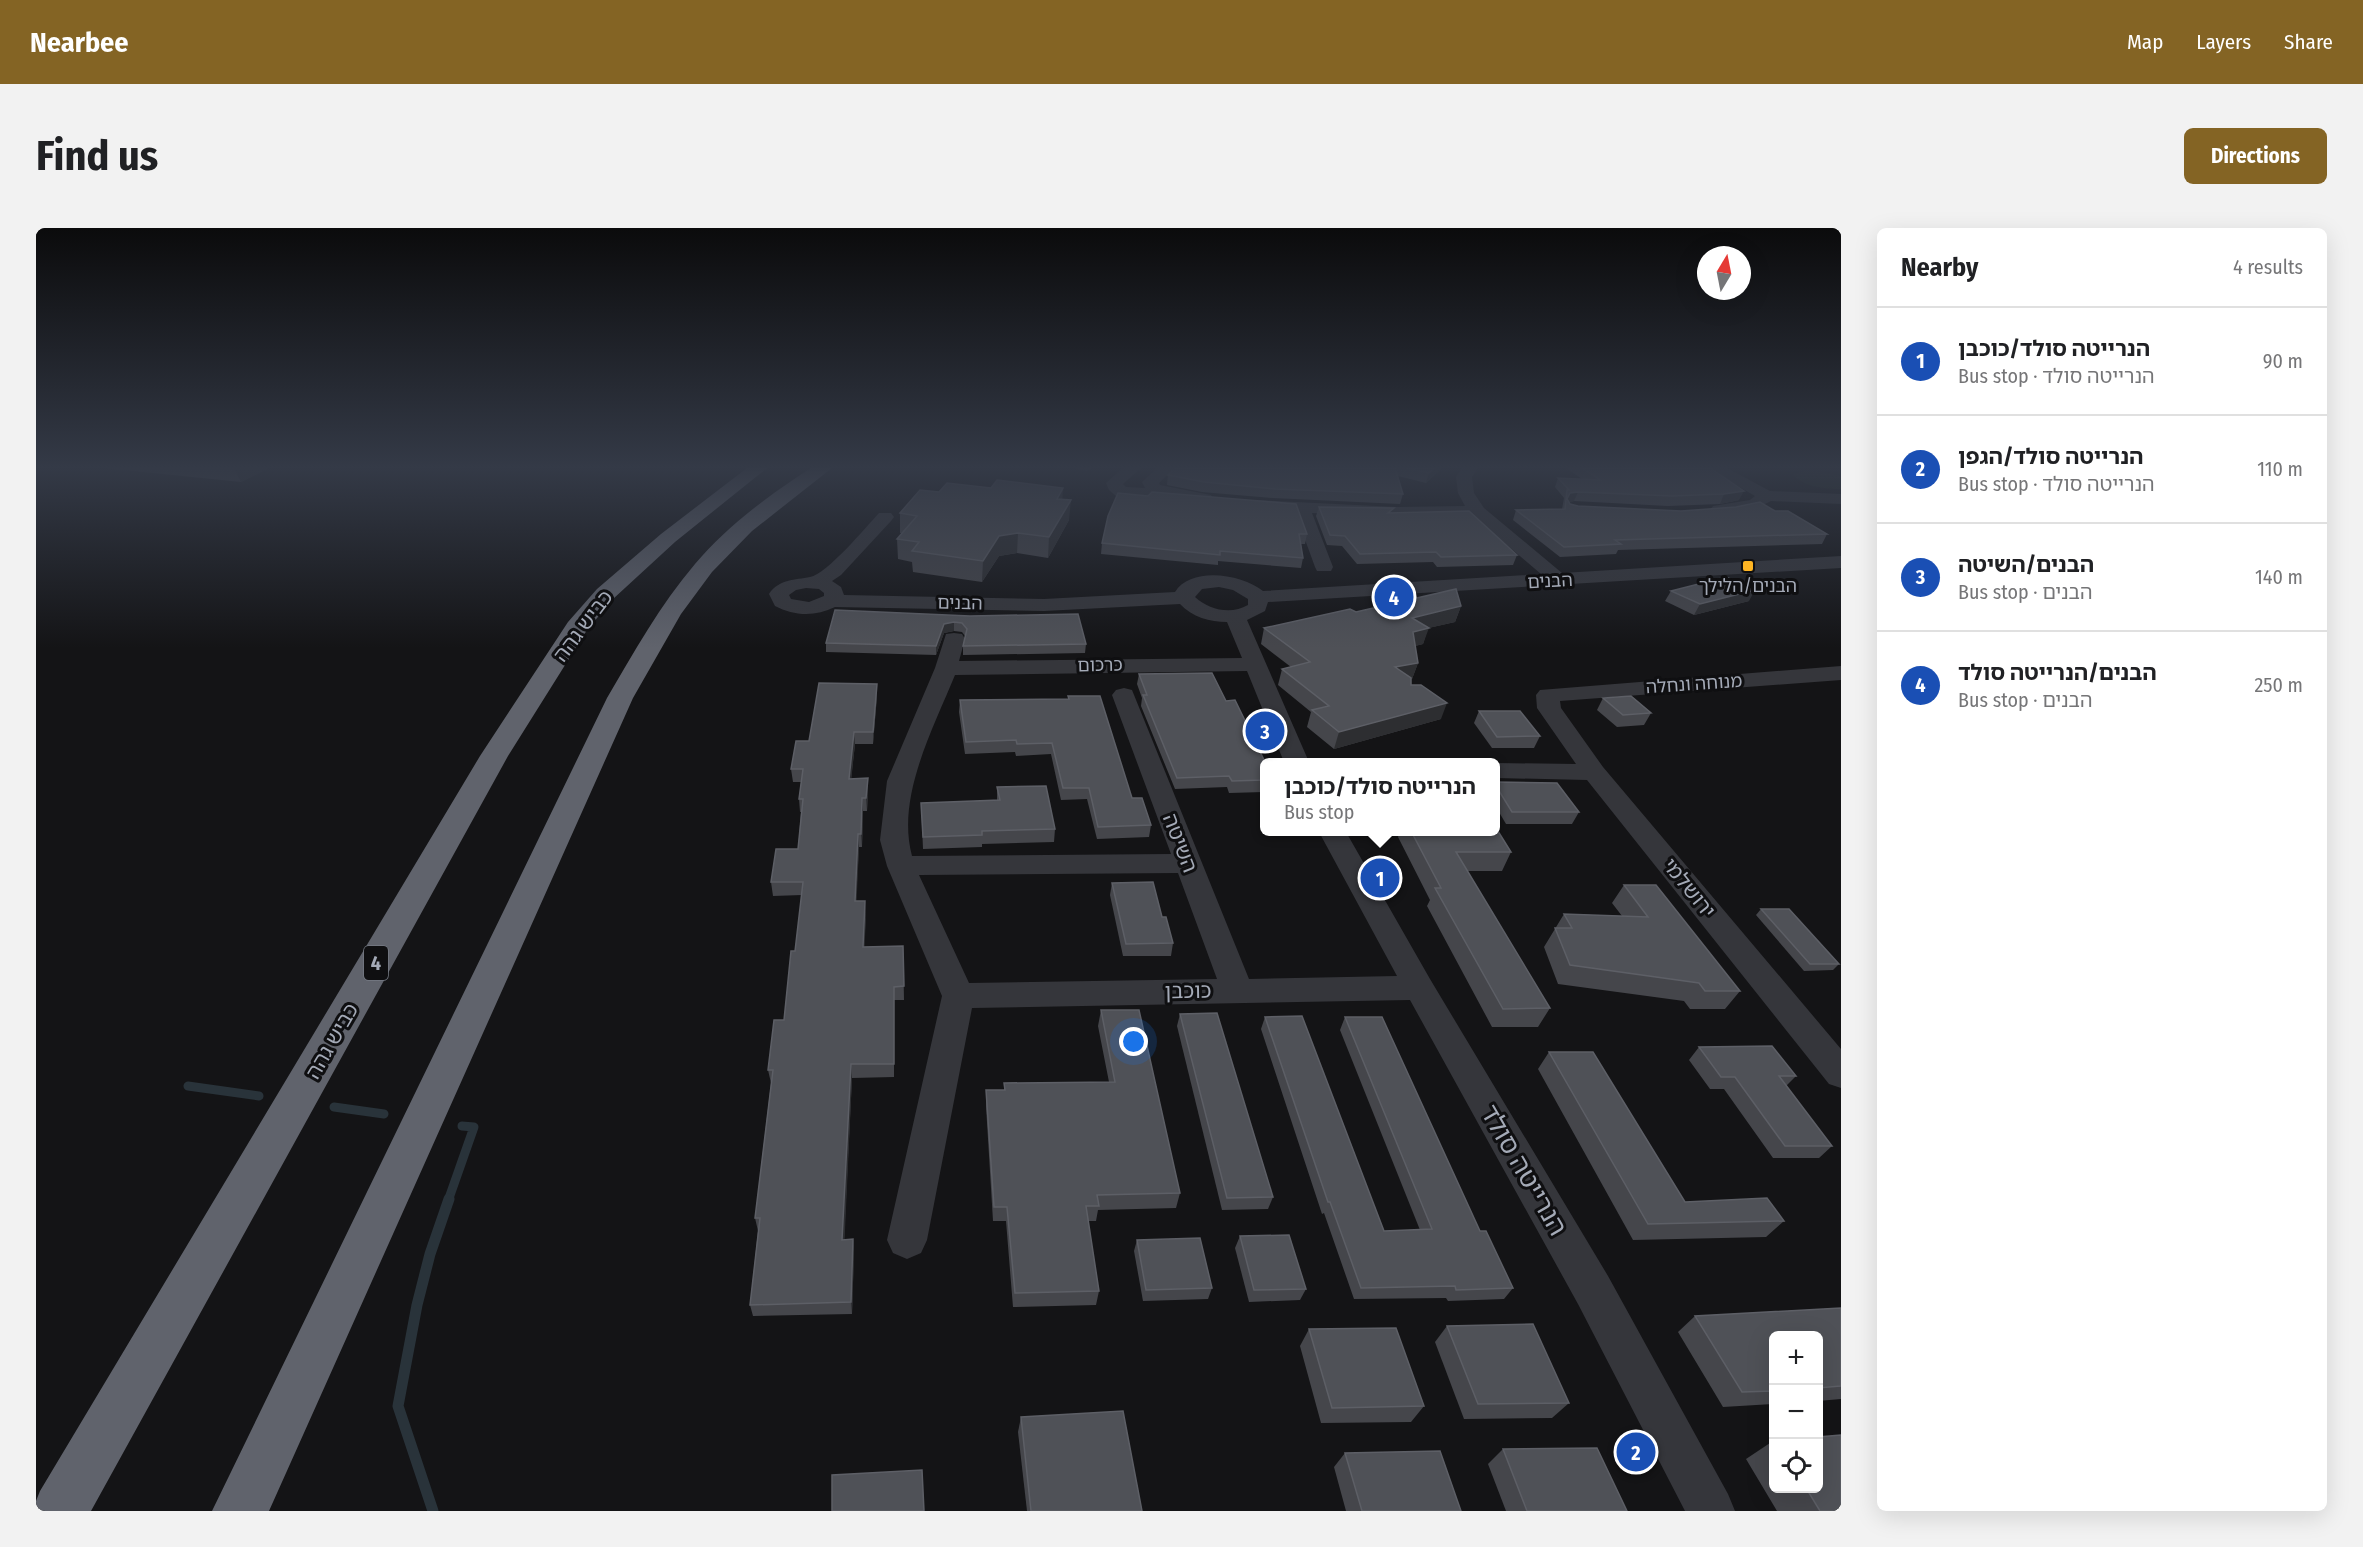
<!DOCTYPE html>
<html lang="en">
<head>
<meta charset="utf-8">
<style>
	:root { --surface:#fff; --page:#f2f2f2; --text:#202124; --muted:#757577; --line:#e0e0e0; --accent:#846424 }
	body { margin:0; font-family:"Fira Sans Condensed","Noto Sans Hebrew",sans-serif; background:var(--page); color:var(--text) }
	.controls { position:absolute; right:18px; bottom:18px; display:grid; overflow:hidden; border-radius:9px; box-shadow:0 6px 24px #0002 }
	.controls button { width:54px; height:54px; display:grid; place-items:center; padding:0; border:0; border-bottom:2px solid var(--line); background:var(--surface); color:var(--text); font:30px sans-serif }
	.compass { position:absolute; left:1661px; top:18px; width:54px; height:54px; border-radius:50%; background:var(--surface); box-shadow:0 6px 24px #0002; rotate:10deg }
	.you { position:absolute; left:1098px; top:814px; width:21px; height:21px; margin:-15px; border:4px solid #fff; border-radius:50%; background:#1a73e8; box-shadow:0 0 0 9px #1a73e833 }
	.badge { display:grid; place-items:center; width:39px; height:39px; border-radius:50%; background:var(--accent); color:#fff; font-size:20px; font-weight:700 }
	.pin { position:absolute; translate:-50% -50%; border:3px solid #fff; box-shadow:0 2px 6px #0006 }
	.popup { position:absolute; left:1224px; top:530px; width:240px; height:78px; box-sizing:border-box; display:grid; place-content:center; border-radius:9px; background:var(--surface); filter:drop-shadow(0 2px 4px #0005); font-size:20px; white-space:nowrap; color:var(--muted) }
	.popup b { font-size:22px; color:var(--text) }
	.popup::after { content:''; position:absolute; left:50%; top:100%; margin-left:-12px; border:12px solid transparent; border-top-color:var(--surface) }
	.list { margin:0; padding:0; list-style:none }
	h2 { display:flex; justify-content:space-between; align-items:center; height:78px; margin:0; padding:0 24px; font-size:26px }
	h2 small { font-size:20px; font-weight:400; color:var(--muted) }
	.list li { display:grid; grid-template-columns:39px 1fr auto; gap:18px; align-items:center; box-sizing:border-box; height:108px; padding:0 24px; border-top:2px solid var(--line) }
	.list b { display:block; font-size:22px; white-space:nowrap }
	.list p { margin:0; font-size:20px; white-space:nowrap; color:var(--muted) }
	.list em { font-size:20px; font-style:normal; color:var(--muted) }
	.icon { flex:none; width:33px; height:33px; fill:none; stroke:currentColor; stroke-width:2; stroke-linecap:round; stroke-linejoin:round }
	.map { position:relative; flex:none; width:1805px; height:1283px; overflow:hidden; border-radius:9px }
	header { display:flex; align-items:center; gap:36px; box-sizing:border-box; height:84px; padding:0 30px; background:var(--accent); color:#fff }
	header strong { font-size:28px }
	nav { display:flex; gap:33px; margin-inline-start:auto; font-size:21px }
	.intro { display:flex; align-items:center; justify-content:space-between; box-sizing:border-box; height:144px; padding:0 36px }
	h1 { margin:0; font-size:42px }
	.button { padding:15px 27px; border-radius:9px; background:var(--accent); color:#fff; font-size:21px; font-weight:700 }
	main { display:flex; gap:36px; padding:0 36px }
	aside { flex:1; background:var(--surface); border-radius:9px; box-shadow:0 6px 24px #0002 }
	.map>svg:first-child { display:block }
</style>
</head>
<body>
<header>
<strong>Nearbee</strong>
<nav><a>Map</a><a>Layers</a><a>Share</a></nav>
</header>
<div class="intro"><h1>Find us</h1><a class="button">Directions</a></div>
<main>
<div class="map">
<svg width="1805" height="1283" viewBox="0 0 1805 1283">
	<rect width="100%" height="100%" fill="#141416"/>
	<path fill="#1c241d" d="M1772 242 1805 248V261C1790 261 1766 259 1757 246Z"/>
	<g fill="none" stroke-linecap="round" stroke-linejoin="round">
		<g stroke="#29333a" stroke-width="9">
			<path d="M152 858 223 868"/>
			<path d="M298 879 348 886"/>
			<path d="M412 973 438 899 426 898"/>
		</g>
		<path stroke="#29333a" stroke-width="11" d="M397 1283 362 1178 381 1077 394 1026 413 971"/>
		<g fill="#35363b" fill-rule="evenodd">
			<path d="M1087 240H1105L1087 256 1090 259 1109 260 1106 254 1121 240H1138L1123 255 1124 257 1175 267 1177 271 1169 276 1138 271 1080 268 1073 262 1070 255Z"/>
			<path d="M1426 240H1442L1436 249 1438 265 1448 280 1526 345 1805 328V340L1232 374 1229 383 1211 392 1273 534H1248L1211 443 919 447C897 501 860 569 876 628L1135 626 1076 467 1080 462 1088 460 1096 462 1213 751 1361 748 1283 604H1310L1394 751 1572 1048 1692 1266 1699 1283H1649L1542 1076 1374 772 936 780 891 1012 885 1025 871 1031 857 1025 851 1012 906 768 851 638 844 612 851 553 899 440 910 406 918 405 926 406 929 411 923 433 1206 430 1191 394C1174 394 1156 389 1144 376L1008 383 799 379C779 389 758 388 739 378L733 366C743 351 759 352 774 349 791 346 830 299 843 285H855L858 289 855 293 805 347 796 353 805 359 808 367 1008 371 1139 364C1155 338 1206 346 1227 363L1505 346 1437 288 1361 289 1276 285 1297 339 1295 343H1281L1279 339 1259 284 1221 282 1215 281 1212 277 1215 273 1221 272 1361 279 1429 278 1422 265 1420 249ZM1183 359 1197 362 1212 371V377C1195 387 1173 382 1159 369L1166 361ZM770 360 783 361 788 365V368L773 374 755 371 753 367 760 362ZM1142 645 1181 751 933 755 883 647Z"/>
			<path d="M1671 240H1691L1734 263 1805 266V276L1735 273 1719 281 1683 287 1677 286 1674 282 1677 278 1714 272 1719 268Z"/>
			<path d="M1805 438V452L1524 473 1525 480 1567 539 1805 821V860L1793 856 1551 552 1460 550V535L1540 536 1501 480 1500 467 1504 462Z"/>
		</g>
		<g fill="#60636c" fill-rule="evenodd">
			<path d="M711 240H731L639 314 577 371 551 402 472 528 55 1283H0V1273L4 1263 444 528 532 394 561 361 625 306Z"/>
			<path d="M775 240H796L716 303 676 344 645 386 597 470 233 1283H176L571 470C598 424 624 377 659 336 691 298 733 267 775 240Z"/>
		</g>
	</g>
	<g fill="#45464b">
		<path d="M68 240H233L205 254Z"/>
		<path d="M1039 240H1056L1050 243Z"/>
		<path d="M1139 240H1406L1390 255 1362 248 1367 266 1364 276 1237 270 1166 264 1131 257 1132 247Z"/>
		<path d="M1530 240H1674L1703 272 1684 276 1632 278 1538 273 1533 274 1534 276 1542 278 1645 283H1739L1791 306 1786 316 1582 322 1580 326 1524 329 1477 292 1480 282 1526 281 1528 270 1519 259 1522 250 1546 251Z"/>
		<path d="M903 264 1026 271 1033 292 1012 330 981 325 963 328 946 354 877 344 876 334 862 331 861 311 866 305H864V285Z"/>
		<path d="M1283 279 1357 285 1481 327 1477 337 1401 339 1397 334 1321 336 1306 318 1291 317 1280 288Z"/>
		<path d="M1072 288 1271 306 1269 316H1265L1267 330 1265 340 1182 333V337L1065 326 1066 315Z"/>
		<path d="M1635 363 1713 373 1658 387 1629 373Z"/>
		<path d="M1425 378 1419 394 1392 400 1387 416 1379 418 1382 435 1376 451H1375V457L1405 491 1298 521 1271 499 1275 484 1242 457 1246 441 1255 439 1225 416 1228 400 1320 384Z"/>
		<path d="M934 388 1050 416 1049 425 927 427V418L929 408 926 404 918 403 908 405 900 427 790 424V415Z"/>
		<path d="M1103 446 1190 473 1228 534V564L1193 565 1191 559 1139 561 1105 478 1106 470 1101 456Z"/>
		<path d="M841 468 837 516H819L815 551 832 550V563L831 583H827L826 619H823L820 673 830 687 828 719 867 718 868 772H858V849L816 850 808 1012 817 1011 818 1024 816 1086 717 1088 714 1077 722 1003 719 990 735 855 732 842 748 792 759 723 766 667 737 668 735 654 762 621 765 584H764L763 571 765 554H757L755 541 773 513Z"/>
		<path d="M1032 468 1096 570 1115 597 1113 609 1061 611 1051 571 1025 572 1015 526 980 528 979 524 929 526 923 484 924 472 1032 471Z"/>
		<path d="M1567 470 1615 485 1608 497 1581 499 1561 482Z"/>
		<path d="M1443 483 1504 508 1498 520H1456L1438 495Z"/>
		<path d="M1460 554 1543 584 1536 596H1470L1460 579Z"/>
		<path d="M961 559 1019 601 1018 614 946 616V619L887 621 885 575 961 573Z"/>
		<path d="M1364 603H1460L1475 624 1466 643H1431L1514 780 1502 799H1456L1391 678 1394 672 1362 609Z"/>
		<path d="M1076 655 1126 689 1137 715 1135 728H1087L1074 667Z"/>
		<path d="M1588 657 1704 763 1689 781H1654L1648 773 1522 756 1508 719 1528 686 1586 688 1576 675Z"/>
		<path d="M1725 681 1803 736 1797 742 1768 743 1720 687Z"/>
		<path d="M1065 782 1144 965 1140 980 1062 982 1060 993H1052L1063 1063 1060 1077 977 1079 970 993H957L950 878V862H968V855L1073 854 1062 798Z"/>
		<path d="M1144 786 1237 969 1232 981 1186 982 1141 798Z"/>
		<path d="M1229 789 1348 1003 1384 1002 1304 802 1309 789 1444 1003 1477 1060 1468 1071 1412 1073 1410 1070 1318 1071 1288 985 1286 986 1225 801Z"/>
		<path d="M1663 819 1760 848 1750 858 1796 918 1783 930H1737L1688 861H1674L1653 832Z"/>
		<path d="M1513 824 1649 974 1748 993 1730 1009 1597 1012 1502 841Z"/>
		<path d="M1204 1008 1270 1061 1264 1072 1213 1074 1199 1020Z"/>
		<path d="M1101 1012 1176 1060 1172 1071 1107 1073 1098 1023Z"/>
		<path d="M1805 1080V1171L1782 1173V1107H1737V1176L1687 1179 1642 1104 1659 1088Z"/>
		<path d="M1411 1098 1533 1175 1516 1190 1428 1191 1399 1114Z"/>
		<path d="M1273 1101 1388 1178 1375 1194 1285 1195 1264 1118Z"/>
		<path d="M985 1189 1106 1283H991L982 1204Z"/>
		<path d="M1737 1213V1260H1782L1805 1283H1741L1710 1231Z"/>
		<path d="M1467 1221 1591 1283H1470L1452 1236Z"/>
		<path d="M1309 1225 1425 1283H1310L1298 1239Z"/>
	</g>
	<g fill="#2d2e31">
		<path d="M198 240H233L205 254Z"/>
		<path d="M1399 240H1406L1390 255 1393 245Z"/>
		<path d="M1027 260 1026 279 1021 271Z"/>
		<path d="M1708 263 1703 272 1684 276 1688 266Z"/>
		<path d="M1542 264 1538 273 1530 275V273L1534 265Z"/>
		<path d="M1035 272 1033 292 1012 330 1013 309Z"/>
		<path d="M982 305 981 325 963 328 946 354 947 333 963 308Z"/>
		<path d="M1719 362 1713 373 1658 387 1664 376Z"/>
		<path d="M1425 378 1419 394 1371 405 1376 390Z"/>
		<path d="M918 394V403L908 405 900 427V418L908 396Z"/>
		<path d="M1393 400 1387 416 1371 420 1377 404Z"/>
		<path d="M1382 435 1376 451 1353 455 1359 439Z"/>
		<path d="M841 456V468L837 516V504Z"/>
		<path d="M1411 475 1405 491 1298 521 1303 504Z"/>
		<path d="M818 504 819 516 814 564 813 551Z"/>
		<path d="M832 550V563L831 583 830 570Z"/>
		<path d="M826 570 827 583 826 619 825 606Z"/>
		<path d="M822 606 823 619 820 687 819 673Z"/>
		<path d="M829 673 830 687 828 732 827 719Z"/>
		<path d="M815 836 816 850 808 1024 806 1012Z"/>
		<path d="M817 1011 818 1024 816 1086 815 1074Z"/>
	</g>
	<g fill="#4f5157" stroke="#5d5f66" stroke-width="1.5">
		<path d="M1139 240H1359L1367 266 1239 261 1168 254 1132 247Z"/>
		<path d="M1370 240H1399L1393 245Z"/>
		<path d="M1547 240H1674L1708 263 1688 266 1636 268 1542 264 1534 265 1531 271 1534 276 1542 278 1645 283 1700 279 1724 274 1739 283H1752L1791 306 1579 312 1585 316 1528 319 1480 282 1529 281 1531 262H1533L1522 250 1564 252Z"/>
		<path d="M961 252 1027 260 1021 271 1035 272 1013 309 982 305 963 308 947 333 876 323 883 314 861 311 881 288 864 285 884 262 903 264 911 255 955 260Z"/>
		<path d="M1116 264 1260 276 1271 306H1263L1267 330 1184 323V327L1066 315 1072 288 1082 265 1112 268Z"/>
		<path d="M1283 279 1358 280 1352 285 1433 283 1481 327 1405 329 1400 324 1324 326 1309 308 1294 307Z"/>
		<path d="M1690 349 1719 362 1664 376 1635 363Z"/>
		<path d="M1420 361 1425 378 1376 390 1393 400 1377 404 1382 435 1359 439 1375 450V457H1385L1411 475 1303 504 1276 482 1293 478 1246 441 1274 434 1228 400 1314 381 1320 384Z"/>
		<path d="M799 382 934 388 1042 386 1050 416 927 418 931 401 926 395 918 394 908 396 900 418 790 415Z"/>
		<path d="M1176 445 1190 473 1199 472 1229 534 1228 552 1196 553 1193 548 1141 550 1107 467H1111L1103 446Z"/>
		<path d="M783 455 841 456 837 504H818L813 551 832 550 830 570H826L825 606H822L819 673H829L827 719 867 718 868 758 858 759V836H815L806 1012 817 1011 815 1074 714 1077 724 990H719L737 842H732L738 792H748L755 723H759L767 654H735L740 621H762L767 571H763L767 541H755L760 513H773Z"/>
		<path d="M1032 468H1064L1096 570H1106L1115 597 1062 599 1053 560H1027L1016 515 981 516 980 512 930 514 924 472 1033 471Z"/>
		<path d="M1595 468 1615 485 1587 487 1567 470Z"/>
		<path d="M1443 483H1484L1504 508 1461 509Z"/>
		<path d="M1460 554 1521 555 1543 584H1476L1460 558Z"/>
		<path d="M1010 558 1019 601 946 603V607L887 609 885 575 964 572 961 559Z"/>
		<path d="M1460 600 1475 624H1420L1514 780 1467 781 1399 660H1405L1375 603H1460Z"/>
		<path d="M1117 654 1126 689H1130L1137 715 1090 716 1076 655Z"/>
		<path d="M1588 657H1620L1704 763H1669L1663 755 1534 737 1519 700H1536L1528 686 1612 689Z"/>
		<path d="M1725 681H1753L1803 736H1774Z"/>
		<path d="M1065 782H1103L1144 965 1061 967 1063 978H1050L1063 1063 979 1065 971 979H958L950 862H969L968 855 1079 854Z"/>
		<path d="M1181 785 1237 969 1191 970 1144 786Z"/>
		<path d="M1266 788 1348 1003 1396 1001 1309 789H1346L1444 1003H1450L1477 1060 1420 1062 1419 1058 1325 1060 1294 974H1292L1229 789Z"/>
		<path d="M1736 818 1760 848H1743L1796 918H1749L1699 849H1685L1663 819Z"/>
		<path d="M1513 824H1557L1649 974 1731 970 1748 993 1612 996Z"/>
		<path d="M1253 1007 1270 1061 1218 1062 1204 1008Z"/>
		<path d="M1164 1010 1176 1060 1110 1062 1101 1012Z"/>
		<path d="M1805 1080V1158L1782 1160V1107H1737V1163L1706 1164 1659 1088Z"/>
		<path d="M1497 1096 1533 1175 1442 1176 1411 1098Z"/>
		<path d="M1360 1100 1388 1178 1296 1180 1273 1101Z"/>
		<path d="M1087 1183 1106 1283H995L985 1189Z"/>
		<path d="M1805 1207V1283H1784L1770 1260H1782V1209Z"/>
		<path d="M1561 1220 1591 1283H1491L1467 1221Z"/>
		<path d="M1404 1223 1425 1283H1326L1309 1225Z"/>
		<path d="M886 1242 888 1283H796V1247Z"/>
	</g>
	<linearGradient id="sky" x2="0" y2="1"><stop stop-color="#0b0b0c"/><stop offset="0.57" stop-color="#343a47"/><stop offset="1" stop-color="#343a47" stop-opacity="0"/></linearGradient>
	<rect width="1805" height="420" fill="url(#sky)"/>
	<rect fill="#ffb523" stroke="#0f0f11" stroke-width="2" x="1706" y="332" width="12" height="12" rx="3"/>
	<g text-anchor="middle" stroke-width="6" stroke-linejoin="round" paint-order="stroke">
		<g font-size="18" fill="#a4aab7" stroke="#0f0f11">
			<text transform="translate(1514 353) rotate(-3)" y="6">הבנים</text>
			<text transform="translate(924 375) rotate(1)" y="6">הבנים</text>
			<text transform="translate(1064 437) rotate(-1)" y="6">כרכום</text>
			<text transform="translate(1658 456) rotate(-4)" y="6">מנוחה ונחלה</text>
		</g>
		<g font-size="18" fill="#a4aab7" stroke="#0f0f11">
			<text x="1712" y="364">הבנים/הלילך</text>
		</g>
		<rect fill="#0f0f11" stroke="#777c85" stroke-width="1.5" x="328" y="718" width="24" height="34" rx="4.5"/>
		<g font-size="20" font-weight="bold" fill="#a4aab7">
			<text x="340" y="742">4</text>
		</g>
		<g font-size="21" fill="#a4aab7" stroke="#0f0f11">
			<text transform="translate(547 398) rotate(-53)" y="7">כביש גהה</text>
			<text transform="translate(1144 615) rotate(69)" y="7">השיטה</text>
			<text transform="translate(1653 660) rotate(51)" y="7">ירושלמי</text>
			<text transform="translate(1152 763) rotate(-1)" y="7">כוכבן</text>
			<text transform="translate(296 813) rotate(-60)" y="7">כביש גהה</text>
		</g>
		<g font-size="26" fill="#a4aab7" stroke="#0f0f11">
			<text transform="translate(1488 942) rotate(60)" y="9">הנרייטה סולד</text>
		</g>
	</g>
</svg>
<div class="controls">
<button>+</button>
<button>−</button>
<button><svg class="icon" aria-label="locate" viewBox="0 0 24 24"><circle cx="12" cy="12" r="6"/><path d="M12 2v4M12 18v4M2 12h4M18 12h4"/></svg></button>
</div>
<svg class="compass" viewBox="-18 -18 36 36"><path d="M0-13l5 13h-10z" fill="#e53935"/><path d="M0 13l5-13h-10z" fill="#757577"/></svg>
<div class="you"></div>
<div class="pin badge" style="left:1344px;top:650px;background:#1a4fb4">1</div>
<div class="popup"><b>הנרייטה סולד/כוכבן</b>Bus stop</div>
<div class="pin badge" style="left:1600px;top:1224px;background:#1a4fb4">2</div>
<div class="pin badge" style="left:1229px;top:503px;background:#1a4fb4">3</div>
<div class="pin badge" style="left:1358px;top:369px;background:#1a4fb4">4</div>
</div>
<aside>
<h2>Nearby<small>4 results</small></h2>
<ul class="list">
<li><span class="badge" style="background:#1a4fb4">1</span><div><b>הנרייטה סולד/כוכבן</b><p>Bus stop · הנרייטה סולד</p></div><em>90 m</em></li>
<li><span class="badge" style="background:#1a4fb4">2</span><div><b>הנרייטה סולד/הגפן</b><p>Bus stop · הנרייטה סולד</p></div><em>110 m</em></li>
<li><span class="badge" style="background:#1a4fb4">3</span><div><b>הבנים/השיטה</b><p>Bus stop · הבנים</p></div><em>140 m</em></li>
<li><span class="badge" style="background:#1a4fb4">4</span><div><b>הבנים/הנרייטה סולד</b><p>Bus stop · הבנים</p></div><em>250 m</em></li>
</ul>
</aside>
</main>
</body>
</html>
